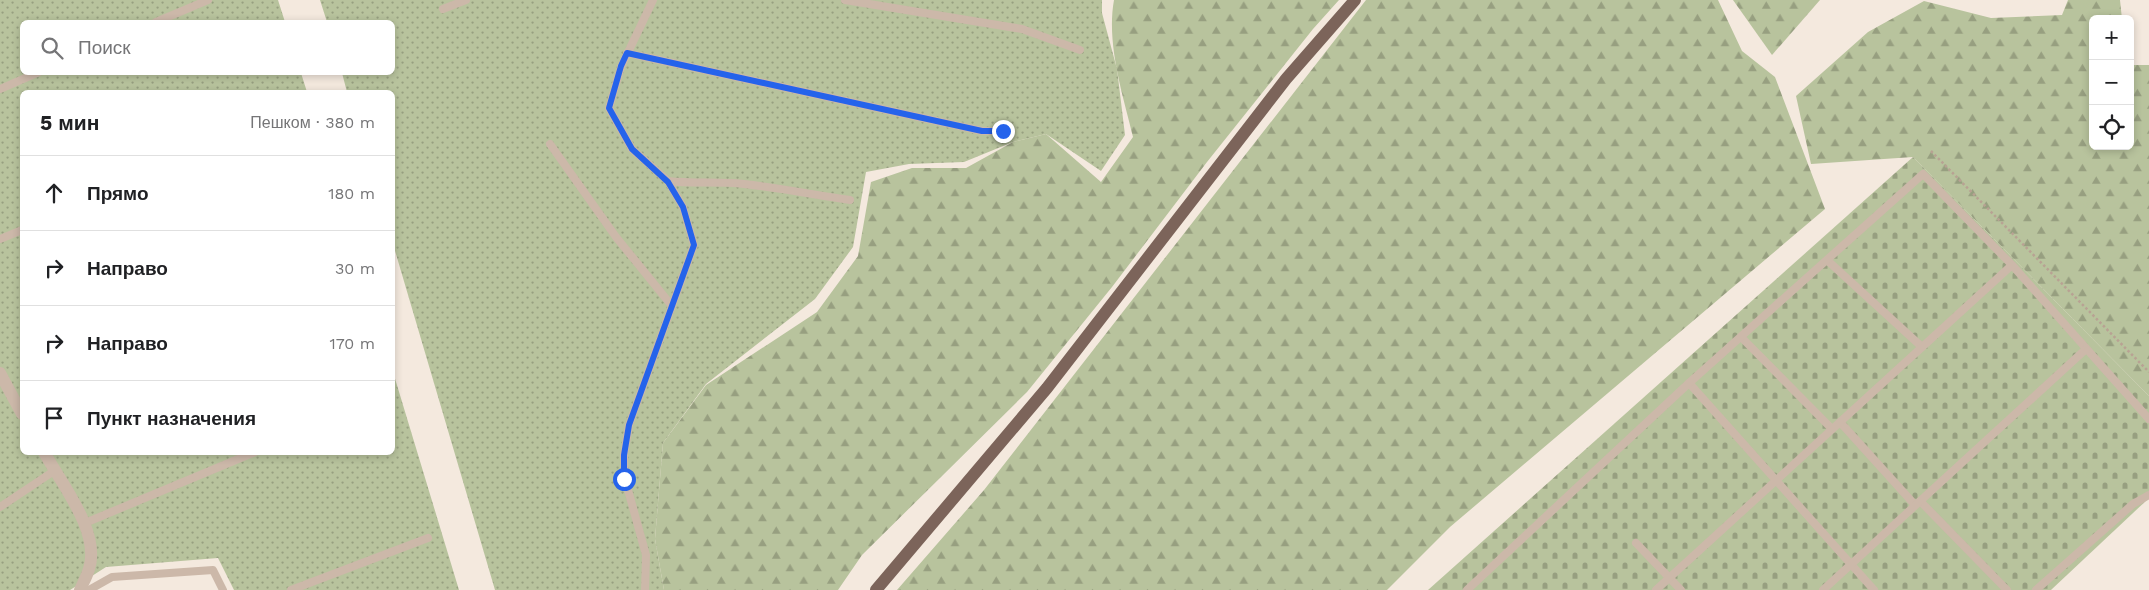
<!DOCTYPE html>
<html lang="ru">
<head>
<meta charset="utf-8">
<style>
	:root { --surface:#fff; --page:#f2f2f2; --text:#202124; --muted:#757577; --line:#e0e0e0 }
	body { margin:0; font-family:"Work Sans",sans-serif; background:var(--page); color:var(--text) }
	.controls { position:absolute; right:15px; top:15px; display:grid; overflow:hidden; border-radius:8px; box-shadow:0 2px 8px #0003 }
	.controls button { width:45px; height:45px; display:grid; place-items:center; padding:0; border:0; border-bottom:1px solid var(--line); background:var(--surface); color:var(--text); font:25px sans-serif }
	.stop { position:absolute; width:15px; height:15px; margin:-11px; border:4px solid #2563eb; border-radius:50%; background:#fff }
	.stop.end { background:#2563eb; border-color:#fff; box-shadow:0 1px 5px #0008 }
	.list { margin:0; padding:0; list-style:none }
	h2 { display:flex; justify-content:space-between; align-items:center; height:65px; margin:0; padding:0 20px; font-size:21px }
	h2 small { font-size:16px; font-weight:400; color:var(--muted) }
	.list li { display:grid; grid-template-columns:32px 1fr auto; gap:15px; align-items:center; box-sizing:border-box; height:75px; padding:0 20px; border-top:1px solid var(--line) }
	.list b { display:block; font-size:19px; white-space:nowrap }
	.list em { font-size:16px; font-style:normal; color:var(--muted) }
	.icon { flex:none; width:28px; height:28px; fill:none; stroke:currentColor; stroke-width:2; stroke-linecap:round; stroke-linejoin:round }
	.map { position:relative; flex:none; width:2149px; height:590px; overflow:hidden }
	.search { position:absolute; background:var(--surface); box-shadow:0 2px 8px #0003; left:20px; top:20px; width:375px; height:55px; display:flex; align-items:center; gap:12px; box-sizing:border-box; padding:0 18px; border-radius:8px; color:var(--muted); font-size:19px }
	.panel { position:absolute; background:var(--surface); box-shadow:0 2px 8px #0003; left:20px; top:90px; width:375px; height:365px; border-radius:8px }
	.map>svg:first-child { display:block }
</style>
</head>
<body>
<div class="map">
<svg width="2149" height="590" viewBox="0 0 2149 590">
	<defs>
		<pattern id="forest-firs" width="22" height="20" patternUnits="userSpaceOnUse" patternTransform="scale(1.25)"><rect width="22" height="20" fill="#b8c39d"/><path d="M5 1l3.5 6h-7zM16 11l3.5 6h-7z" fill="#979f80"/></pattern>
		<pattern id="cemetery-stones" width="16" height="16" patternUnits="userSpaceOnUse" patternTransform="scale(1.25)"><rect width="16" height="16" fill="#b8c39d"/><path d="M2 7V4a2 2 0 0 1 4 0v3zM10 15v-3a2 2 0 0 1 4 0v3z" fill="#979f80"/></pattern>
		<pattern id="garden-dots" width="8" height="8" patternUnits="userSpaceOnUse" patternTransform="scale(1.25)"><rect width="8" height="8" fill="#b8c39d"/><path d="M2 2h.1M6 6h.1" fill="none" stroke="#979f80" stroke-width="1.8" stroke-linecap="round"/></pattern>
	</defs>
	<rect width="100%" height="100%" fill="#f4e9de"/>
	<g fill="url(#forest-firs)">
		<path d="M1114 0H1339L1313 29 1207 162 1112 287 1027 392 862 555 838 590H664L655 539 663 443 706 385 817 312 858 256 871 182 912 168H966L1013 142 1046 134 1101 182 1133 137C1123 95 1106 44 1114 0Z"/>
		<path d="M1366 0H1718L1742 51 1775 77 1825 209 1450 527 1387 590H897L984 490Z"/>
		<path d="M1733 0H1820L1772 55Z"/>
		<path d="M2068 0H2120L2122 19H2093V146H2130V65H2149V396L1913 157 1811 164 1796 96 1868 32 1924 1 1991 18 2062 15Z"/>
	</g>
	<path fill="url(#cemetery-stones)" d="M1913 157 2149 396V498L2051 590H1428Z"/>
	<g fill="url(#garden-dots)">
		<path d="M0 0H278L285 22H22V72L301 73 307 92H22V452H392L393 372 459 590H234L218 558 106 567 70 590H0Z"/>
		<path d="M320 0H1102V13L1117 69 1125 135 1101 171 1046 134 1013 142 964 162 909 164 866 172 853 247 815 299 706 384 663 443 655 539 664 590H495L393 244 392 92H347L342 73 392 72V22H327Z"/>
	</g>
	<g fill="none" stroke-linecap="round" stroke-linejoin="round">
		<path stroke="#b8a293" stroke-width="2.5" stroke-dasharray="2.5 2.5" stroke-linecap="butt" d="M1931 151 2149 372"/>
		<g stroke="#ccb8a9" stroke-width="8">
			<path d="M845 0 1022 29 1080 50"/>
			<path d="M443 9 466 0"/>
			<path d="M156 22 208 0"/>
			<path d="M627 53 982 131H1003"/>
			<path d="M0 89 39 72"/>
			<path d="M550 144 616 237 672 306"/>
			<path d="M668 181C693 184 719 181 744 184 780 188 815 195 850 200"/>
			<path d="M0 239 22 230"/>
			<path d="M1828 261 1922 347"/>
			<path d="M1742 338 1832 429"/>
			<path d="M1689 383 1874 590"/>
			<path d="M1840 422 1915 505"/>
			<path d="M1920 501 2007 590"/>
			<path d="M0 507 54 471"/>
			<path d="M85 523 255 452"/>
			<path d="M1636 543 1681 590"/>
			<path d="M89 590 112 577 213 570 223 590"/>
			<path d="M291 590 428 538"/>
			<path d="M645 590 646 555 625 479 624 455 629 425 694 245 683 207 668 181 632 149 609 108 621 67 653 0"/>
			<path d="M1467 590 1689 383 1923 174 2012 265 2149 419"/>
			<path d="M1656 590 2012 265"/>
			<path d="M1823 590 2086 349"/>
			<path d="M2036 590 2133 504 2149 495"/>
		</g>
		<g stroke="#ccb8a9" stroke-width="12">
			<path d="M0 373 22 414"/>
			<path d="M44 452C61 483 101 532 89 569 87 576 83 583 80 590"/>
		</g>
		<path stroke="#7c645a" stroke-width="12" d="M876 590 1047 388 1286 79 1355 0"/>
	</g>
	<g fill="none" stroke-linecap="round" stroke-linejoin="round">
		<path stroke="#2563eb" stroke-width="6" d="M624 479V455L629 425 694 245 683 207 668 182 632 149 609 108 621 66 627 53 982 131H1003"/>
	</g>
</svg>
<div class="controls">
<button>+</button>
<button>−</button>
<button><svg class="icon" aria-label="locate" viewBox="0 0 24 24"><circle cx="12" cy="12" r="6"/><path d="M12 2v4M12 18v4M2 12h4M18 12h4"/></svg></button>
</div>
<div class="stop" style="left:624px;top:479px"></div>
<div class="stop end" style="left:1003px;top:131px"></div>
<div class="search"><svg class="icon" aria-label="search" viewBox="0 0 24 24"><circle cx="10" cy="10" r="6"/><path d="M15 15l6 6"/></svg>Поиск</div>
<section class="panel">
<h2>5 мин<small>Пешком · 380 m</small></h2>
<ul class="list">
<li><svg class="icon" aria-label="ahead" viewBox="0 0 24 24"><path d="M12 20V5M6 11l6-6 6 6"/></svg><div><b>Прямо</b></div><em>180 m</em></li>
<li><svg class="icon" aria-label="right" viewBox="0 0 24 24"><path d="M7 20v-9h11M14 6l5 5-5 5"/></svg><div><b>Направо</b></div><em>30 m</em></li>
<li><svg class="icon" aria-label="right" viewBox="0 0 24 24"><path d="M7 20v-9h11M14 6l5 5-5 5"/></svg><div><b>Направо</b></div><em>170 m</em></li>
<li><svg class="icon" aria-label="arrive" viewBox="0 0 24 24"><path d="M6 21V4h12l-3 4 3 4H6"/></svg><div><b>Пункт назначения</b></div></li>
</ul>
</section>
</div>
</body>
</html>
